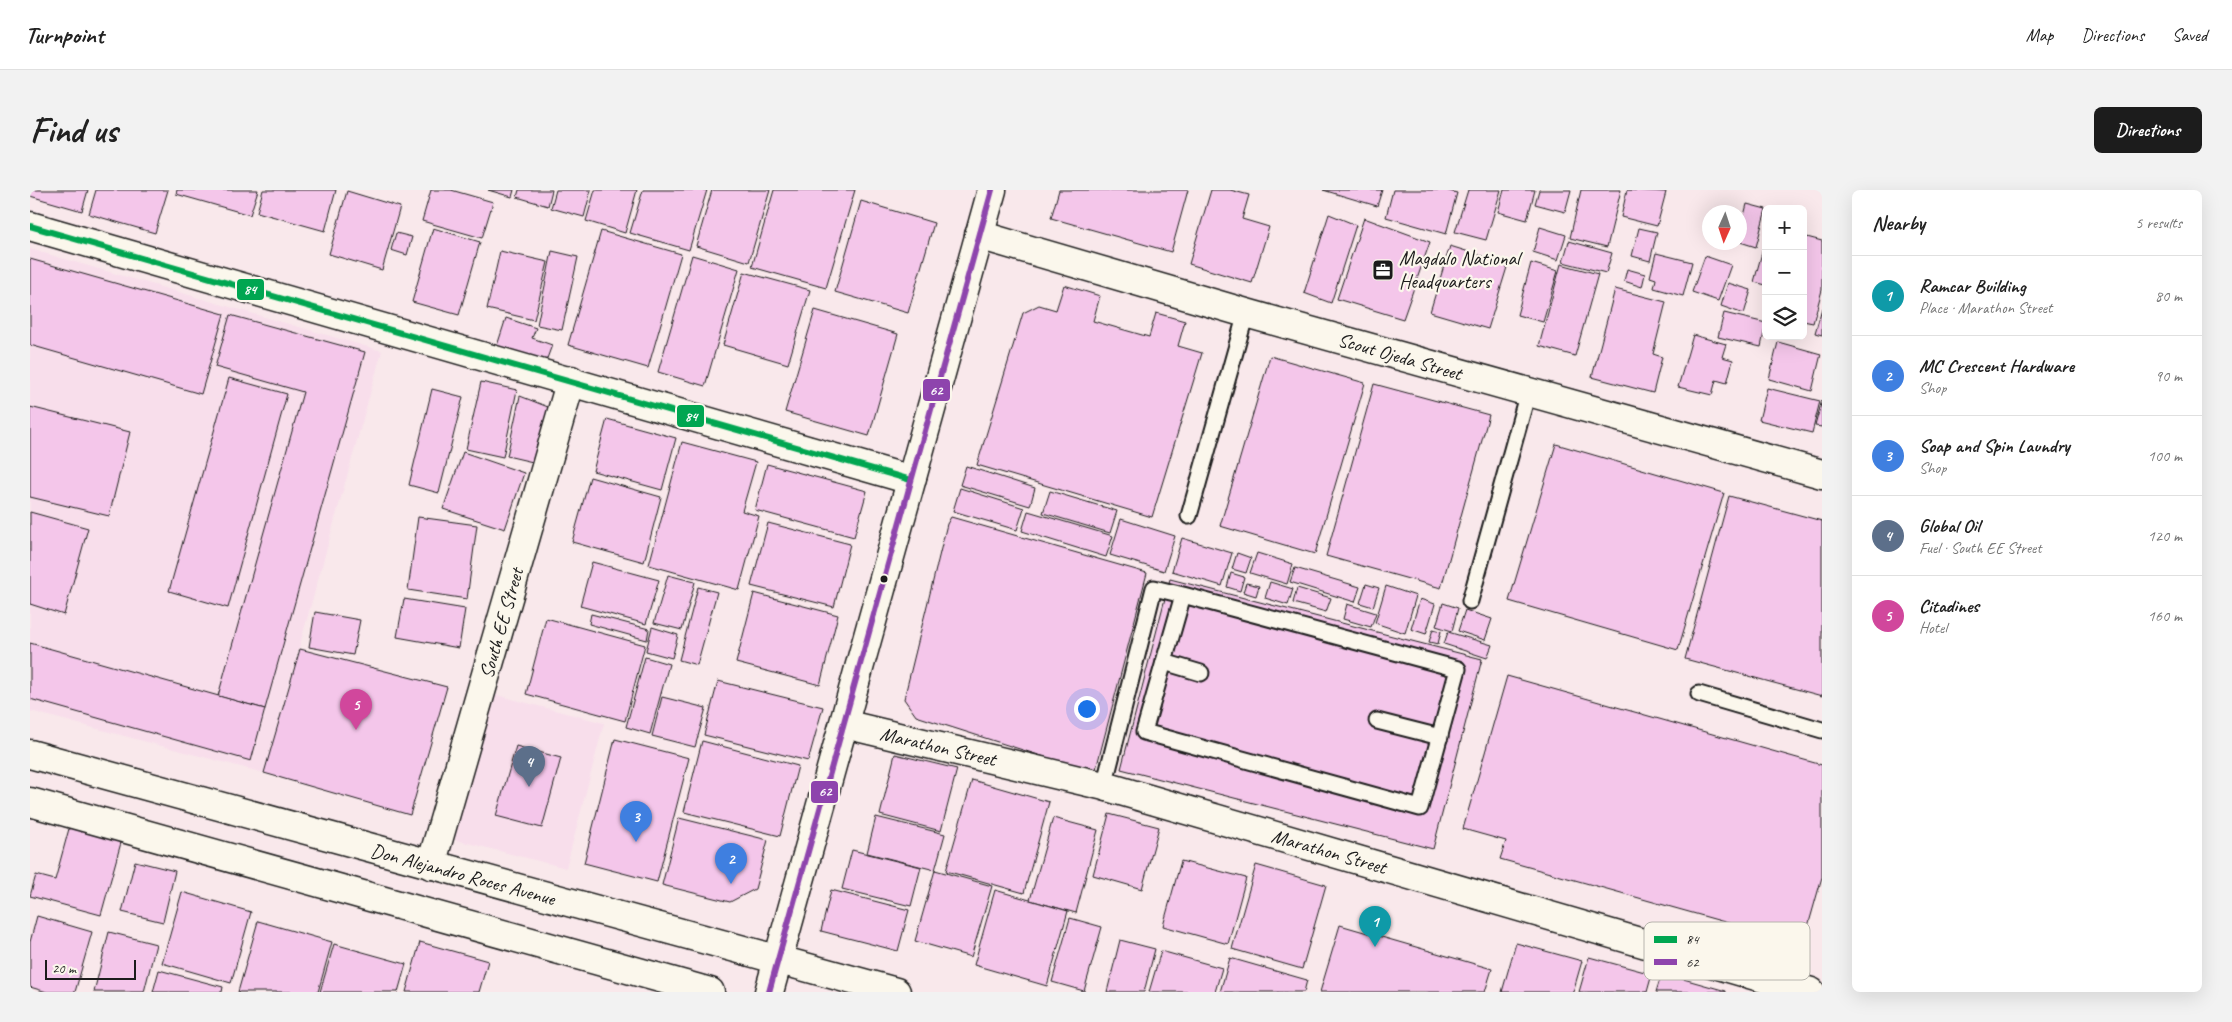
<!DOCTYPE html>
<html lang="en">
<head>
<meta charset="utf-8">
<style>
	:root { --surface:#fff; --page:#f2f2f2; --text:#222; --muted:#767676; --line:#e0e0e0; --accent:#1c1c1c }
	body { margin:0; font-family:Caveat,sans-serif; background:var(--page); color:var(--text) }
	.controls { position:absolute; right:15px; top:15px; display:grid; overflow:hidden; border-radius:8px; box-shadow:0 5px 20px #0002 }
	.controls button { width:45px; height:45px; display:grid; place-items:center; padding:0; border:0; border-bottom:1px solid var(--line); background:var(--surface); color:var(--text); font:25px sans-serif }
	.compass { position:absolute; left:1672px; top:15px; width:45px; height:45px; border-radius:50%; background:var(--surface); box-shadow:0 5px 20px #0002; rotate:183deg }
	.scale { position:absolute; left:15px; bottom:12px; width:91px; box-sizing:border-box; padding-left:5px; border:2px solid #1c1c1c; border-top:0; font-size:14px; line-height:18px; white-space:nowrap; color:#1c1c1c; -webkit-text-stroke:4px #fbf7ec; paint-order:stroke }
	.you { position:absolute; left:1056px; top:518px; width:18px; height:18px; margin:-12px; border:4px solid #fff; border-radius:50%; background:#1a73e8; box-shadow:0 0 0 8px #1a73e833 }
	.badge { display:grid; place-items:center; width:32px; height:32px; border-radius:50%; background:var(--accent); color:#fff; font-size:16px; font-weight:700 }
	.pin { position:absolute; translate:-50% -41px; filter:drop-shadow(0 1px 2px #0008) }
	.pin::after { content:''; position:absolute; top:26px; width:18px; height:15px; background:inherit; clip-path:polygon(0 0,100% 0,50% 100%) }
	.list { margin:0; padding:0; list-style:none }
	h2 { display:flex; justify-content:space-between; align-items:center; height:65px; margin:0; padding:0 20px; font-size:21px }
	h2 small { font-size:16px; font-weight:400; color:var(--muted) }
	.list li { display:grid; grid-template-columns:32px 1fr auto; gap:15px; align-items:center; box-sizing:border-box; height:80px; padding:0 20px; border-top:1px solid var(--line) }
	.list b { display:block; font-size:19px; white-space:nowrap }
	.list p { margin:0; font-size:16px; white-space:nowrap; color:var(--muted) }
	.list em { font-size:16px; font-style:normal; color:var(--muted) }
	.icon { flex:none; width:28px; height:28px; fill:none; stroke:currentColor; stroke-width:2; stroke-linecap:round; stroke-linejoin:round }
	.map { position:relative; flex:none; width:1792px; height:802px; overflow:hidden; border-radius:8px }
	header { display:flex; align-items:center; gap:30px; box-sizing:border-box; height:70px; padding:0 25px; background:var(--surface); border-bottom:1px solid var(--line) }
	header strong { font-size:24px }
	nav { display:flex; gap:28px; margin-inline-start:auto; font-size:18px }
	.intro { display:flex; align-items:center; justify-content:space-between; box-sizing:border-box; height:120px; padding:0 30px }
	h1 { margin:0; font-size:35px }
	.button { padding:12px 22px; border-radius:8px; background:var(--accent); color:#fff; font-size:18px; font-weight:700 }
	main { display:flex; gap:30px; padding:0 30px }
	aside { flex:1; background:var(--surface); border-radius:8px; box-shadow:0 5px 20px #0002 }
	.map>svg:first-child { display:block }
</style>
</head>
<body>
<header>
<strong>Turnpoint</strong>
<nav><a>Map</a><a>Directions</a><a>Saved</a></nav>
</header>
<div class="intro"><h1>Find us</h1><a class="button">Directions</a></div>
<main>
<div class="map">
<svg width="1792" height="802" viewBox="0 0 1792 802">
	<rect width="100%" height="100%" fill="#f9e8eb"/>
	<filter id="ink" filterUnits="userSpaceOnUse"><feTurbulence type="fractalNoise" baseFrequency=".02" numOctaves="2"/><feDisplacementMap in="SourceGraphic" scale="10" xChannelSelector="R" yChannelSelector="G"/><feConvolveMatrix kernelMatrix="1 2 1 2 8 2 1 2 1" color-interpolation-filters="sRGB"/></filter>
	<g filter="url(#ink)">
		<g fill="#f8deeb">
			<path d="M0 59 352 161 234 583 0 521Z"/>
			<path d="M455 502 574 533 536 678 418 648Z"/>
		</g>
		<g fill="#f4c6ea" stroke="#1c1c1c">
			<path d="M0 0H58L52 21 0 6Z"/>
			<path d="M66 0H138L125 43 59 24Z"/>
			<path d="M147 0H228L220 25 146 4Z"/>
			<path d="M233 0H306L295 41 227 22Z"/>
			<path d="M401 0H421L463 12 452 48 392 31Z"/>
			<path d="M458 0H484L482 7Z"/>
			<path d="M489 0H522L518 16 487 7Z"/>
			<path d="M526 0H561L554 27 521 18Z"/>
			<path d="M565 0H607L595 43 556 31Z"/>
			<path d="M613 0H677L659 60 600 43Z"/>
			<path d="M682 0H740L719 72 666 56Z"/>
			<path d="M744 0H825L796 98 722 77Z"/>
			<path d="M1029 0H1158L1141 62 1021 28Z"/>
			<path d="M1181 0H1200L1219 5 1212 29 1239 37 1222 93 1159 74Z"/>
			<path d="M1293 0H1352L1347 16Z"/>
			<path d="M1363 0H1415L1427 3 1416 44 1356 27Z"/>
			<path d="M1438 0H1471L1456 50 1425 42Z"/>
			<path d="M1474 0H1505L1497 30 1468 22Z"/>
			<path d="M1509 0H1541L1535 22 1505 14Z"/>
			<path d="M1551 0H1591L1577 57 1540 48Z"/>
			<path d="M1597 0 1636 2 1627 36 1591 27Z"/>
			<path d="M317 1 370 17 352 80 299 64Z"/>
			<path d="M831 11 904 33 878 123 805 102Z"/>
			<path d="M1717 14 1736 19 1726 57 1710 52V41Z"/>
			<path d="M1299 24 1326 35 1301 113 1274 103Z"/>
			<path d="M1334 28 1400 52 1373 129 1307 109Z"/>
			<path d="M1678 28H1680V44L1674 42Z"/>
			<path d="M1510 37 1536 45 1528 70 1503 62Z"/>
			<path d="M403 38 450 52 429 125 382 112Z"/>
			<path d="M1609 38 1627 42 1620 71 1602 66Z"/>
			<path d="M571 41 651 64 618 178 538 155Z"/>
			<path d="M366 43 382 47 377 65 361 60Z"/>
			<path d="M1773 46 1792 51V100L1783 133 1773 131Z"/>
			<path d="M1736 48V95L1724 92Z"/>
			<path d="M1539 51 1582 63 1576 83 1533 72Z"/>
			<path d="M1420 56 1478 74 1458 139 1400 122Z"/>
			<path d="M470 61 518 72 504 130 457 119Z"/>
			<path d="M522 61 548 67 532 140 507 135Z"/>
			<path d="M1626 63 1662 72 1653 106 1624 98 1626 89 1620 87Z"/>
			<path d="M662 65 709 79 675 196 628 182Z"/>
			<path d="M1675 66 1701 75 1688 111 1662 102Z"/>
			<path d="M0 69 194 124 171 204 0 155Z"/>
			<path d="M1501 73 1528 81 1513 132 1487 125Z"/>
			<path d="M1531 74 1568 84 1545 166 1509 156Z"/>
			<path d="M1597 79 1615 84 1612 97 1594 91Z"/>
			<path d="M714 82 780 100 758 174 693 155Z"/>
			<path d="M1698 93 1721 100 1714 124 1691 116Z"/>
			<path d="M1034 95 1070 106 1063 131 1119 147 1126 123 1155 131 1148 156 1172 163 1122 327 947 275 993 123 1009 115 1026 120Z"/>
			<path d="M1585 99 1636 112 1623 164 1632 167 1623 203 1562 187Z"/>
			<path d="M1792 118V145L1785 143Z"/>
			<path d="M785 120 868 144 839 246 755 222Z"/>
			<path d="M1694 123 1736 133 1731 157 1688 147Z"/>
			<path d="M200 125 335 162 235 519 188 506 273 202 185 177Z"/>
			<path d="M476 128 506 138 502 148 522 155 515 174 466 159Z"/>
			<path d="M1663 145 1696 154 1692 167 1703 170 1697 193 1686 190 1682 205 1648 197Z"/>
			<path d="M1748 152 1791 164 1782 201 1739 189Z"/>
			<path d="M1240 166 1335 193 1285 364 1190 336Z"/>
			<path d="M199 188 257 204 198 418 139 401Z"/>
			<path d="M451 192 487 200 473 267 436 259Z"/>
			<path d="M1344 194 1459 225 1411 398 1296 366Z"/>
			<path d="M1737 198 1790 211 1782 243 1729 230Z"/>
			<path d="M402 199 433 207 409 303 379 295Z"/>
			<path d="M490 206 518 217 507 273 477 266Z"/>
			<path d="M1792 210V237L1785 236Z"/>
			<path d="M0 217 100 242 79 326 0 307Z"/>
			<path d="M577 229 646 248 632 300 563 281Z"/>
			<path d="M652 252 726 272 712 321 729 326 709 400 619 375Z"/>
			<path d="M1526 254 1694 303 1648 460 1479 411Z"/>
			<path d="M433 262 494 283 475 339 413 319Z"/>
			<path d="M737 274 837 301 824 347 725 320Z"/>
			<path d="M936 276 1005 298 1000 316 930 295Z"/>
			<path d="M560 287 631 307 614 372 542 352Z"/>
			<path d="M930 298 994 318 987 340 923 321Z"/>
			<path d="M1020 301 1087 321 1080 343 1013 323Z"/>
			<path d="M1699 306 1792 331V506L1655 469Z"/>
			<path d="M998 321 1083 346 1076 367 992 341Z"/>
			<path d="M0 322 58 338 34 425 0 414Z"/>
			<path d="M388 327 447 335 437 409 378 400Z"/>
			<path d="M921 327 1117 383 1065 583 886 526 874 509 917 334Z"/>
			<path d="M1091 329 1145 346 1134 381 1080 365Z"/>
			<path d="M738 333 820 354 804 417 721 396Z"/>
			<path d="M1152 348 1202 363 1192 396 1142 381Z"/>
			<path d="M1207 363 1221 368 1216 383 1202 379Z"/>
			<path d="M1227 363 1263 374 1257 394 1220 383Z"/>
			<path d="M562 372 629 390 616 434 550 416Z"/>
			<path d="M1265 378 1330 397 1325 412 1260 392Z"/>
			<path d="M1201 383 1214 387 1210 401 1197 397Z"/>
			<path d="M638 385 665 392 652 440 624 433Z"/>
			<path d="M1140 389 1452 469 1403 659 1091 579Z"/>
			<path d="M1240 392 1263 399 1258 415 1235 408Z"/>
			<path d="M1216 393 1229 396 1226 406 1213 402Z"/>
			<path d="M1336 394 1349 398 1343 417 1330 413Z"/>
			<path d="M1356 396 1386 406 1375 443 1345 433Z"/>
			<path d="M668 397 687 402 667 475 649 470Z"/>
			<path d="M1267 398 1301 408 1296 422 1263 413Z"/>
			<path d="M724 403 808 425 790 495 706 473Z"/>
			<path d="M374 409 435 419 429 458 367 447Z"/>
			<path d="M1390 409 1405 414 1396 444 1381 439Z"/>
			<path d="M1413 413 1428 418 1422 441 1406 436Z"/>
			<path d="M1317 414 1346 423 1341 437 1313 429Z"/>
			<path d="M1435 420 1462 429 1455 450 1428 441Z"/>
			<path d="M285 422 330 430 323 465 279 457Z"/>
			<path d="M561 424 619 439 617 450 559 434Z"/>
			<path d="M516 428 615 455 595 531 496 504Z"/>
			<path d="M622 437 648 445 642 468 616 461Z"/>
			<path d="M1403 439 1411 441 1408 454 1399 452Z"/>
			<path d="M1418 442 1462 455 1457 468 1414 454Z"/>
			<path d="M0 453 235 519 221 571 0 509Z"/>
			<path d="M270 459 417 497 380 625 234 583Z"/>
			<path d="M615 467 639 474 620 544 596 537Z"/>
			<path d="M1477 486 1792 575V687L1773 754 1470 669 1476 651 1433 639Z"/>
			<path d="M688 491 793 517 778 571 674 545Z"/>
			<path d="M632 507 676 518 665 557 622 546Z"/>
			<path d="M585 549 659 568 627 692 554 673Z"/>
			<path d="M672 551 768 576 750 646 654 622Z"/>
			<path d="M486 556 531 568 512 638 466 626Z"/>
			<path d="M865 564 927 579 911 641 850 625Z"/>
			<path d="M942 590 1019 612 994 703 916 681Z"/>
			<path d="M1079 624 1129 637 1112 699 1063 685Z"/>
			<path d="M846 627 915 644 905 680 837 663Z"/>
			<path d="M649 628 738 650 725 699 700 712 632 695Z"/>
			<path d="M1023 628 1068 640 1046 723 1000 710Z"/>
			<path d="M40 635 92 649 71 725 0 706 6 685 25 690Z"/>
			<path d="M822 660 891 677 881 716 812 699Z"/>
			<path d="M105 671 145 681 133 732 92 722Z"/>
			<path d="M1151 671 1216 688 1198 754 1133 736Z"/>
			<path d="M1226 675 1296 695 1272 779 1202 759Z"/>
			<path d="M905 680 962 696 941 767 885 751Z"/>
			<path d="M801 700 879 720 868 761 791 741Z"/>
			<path d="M965 700 1038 721 1017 796 944 775Z"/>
			<path d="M152 702 221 722 201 793 132 773Z"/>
			<path d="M7 726 62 742 45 802H17L0 797V752Z"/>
			<path d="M1040 728 1072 737 1054 801 1022 792Z"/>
			<path d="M228 731 302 752 288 802H208Z"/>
			<path d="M1310 735 1462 779 1455 802H1290Z"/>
			<path d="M79 742 126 754 114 802H64Z"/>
			<path d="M1090 750 1125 759 1114 802H1077Z"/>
			<path d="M390 752 458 771 449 802H376Z"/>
			<path d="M1486 753 1552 771 1543 802H1472Z"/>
			<path d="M304 754 376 774 368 802H290Z"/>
			<path d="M1131 761 1192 778 1185 802H1119Z"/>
			<path d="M1559 767 1622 784 1617 802H1549Z"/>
			<path d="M1200 768 1277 790 1274 802H1190Z"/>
			<path d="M129 780 193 797 192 802H123Z"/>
			<path d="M1632 783 1696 801V802H1626Z"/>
		</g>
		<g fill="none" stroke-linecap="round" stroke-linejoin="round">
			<g stroke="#1c1c1c" stroke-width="19">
				<g id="lane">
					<path d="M1159 326 1216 123"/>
					<path d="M1440 411 1498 202"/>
					<path d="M1134 472 1171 483"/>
					<path d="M1669 504 1792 540"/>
					<path d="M1347 531 1410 547"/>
					<path d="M1074 596 1124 398 1153 405 1428 479 1390 618 1114 542 1153 405"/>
				</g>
			</g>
			<g stroke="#1c1c1c" stroke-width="31">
				<g id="street">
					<path d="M0 36 881 290"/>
					<path d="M949 45 1216 123 1792 284"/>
					<path d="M814 534 1074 596 1781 802"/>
					<path d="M401 675 541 190"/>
				</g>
			</g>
			<g stroke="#1c1c1c" stroke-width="31">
				<g id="secondary">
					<path d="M0 564 866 802"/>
					<path d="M0 612 680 802"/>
					<path d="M739 802 962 0"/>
				</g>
			</g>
			<use href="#lane" stroke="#fbf7ec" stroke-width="15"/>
			<use href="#street" stroke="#fbf7ec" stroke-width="28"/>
			<use href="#secondary" stroke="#fbf7ec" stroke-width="28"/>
			<g stroke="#fbf7ec" stroke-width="10">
				<path id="bus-1" d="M0 36 881 290"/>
			</g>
			<g stroke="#fbf7ec" stroke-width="10">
				<path id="bus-2" d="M739 802 962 0"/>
			</g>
			<use href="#bus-1" stroke="#00a651" stroke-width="6"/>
			<use href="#bus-2" stroke="#8e44ad" stroke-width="6"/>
		</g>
	</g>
	<defs>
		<g id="office-square" transform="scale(1.125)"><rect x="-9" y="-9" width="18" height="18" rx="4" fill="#1c1c1c" stroke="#fbf7ec"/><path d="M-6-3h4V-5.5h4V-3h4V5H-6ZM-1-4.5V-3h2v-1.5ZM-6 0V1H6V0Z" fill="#fff"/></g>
	</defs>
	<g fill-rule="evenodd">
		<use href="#office-square" x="1353" y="80"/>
	</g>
	<circle fill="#1c1c1c" stroke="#fbf7ec" stroke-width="2" cx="854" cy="389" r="4.5"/>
	<g text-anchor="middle" stroke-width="4.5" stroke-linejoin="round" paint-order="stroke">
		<g font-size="20" fill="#1c1c1c" stroke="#fbf7ec" text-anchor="start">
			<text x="1369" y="75">Magdalo National<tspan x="1369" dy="23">Headquarters</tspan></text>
		</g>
		<g font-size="20" fill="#1c1c1c" stroke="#fbf7ec">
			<text transform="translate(1370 166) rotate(16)" y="7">Scout Ojeda Street</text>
			<text transform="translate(471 433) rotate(-74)" y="7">South EE Street</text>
			<text transform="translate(908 556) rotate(13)" y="7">Marathon Street</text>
			<text transform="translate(1299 661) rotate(16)" y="7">Marathon Street</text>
			<text transform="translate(433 684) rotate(15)" y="7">Don Alejandro Roces Avenue</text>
		</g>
	</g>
	<rect x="1614" y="732" width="166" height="58" rx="8" fill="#fbf7ec" stroke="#b8b5ae" stroke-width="1"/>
	<rect x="1624" y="746" width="23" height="7" fill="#00a651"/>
	<rect x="1624" y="769" width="23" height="6" fill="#8e44ad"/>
	<g font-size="14" fill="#1c1c1c">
		<text x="1656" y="754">84</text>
		<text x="1656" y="777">62</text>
	</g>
	<g stroke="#fbf7ec" stroke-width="2">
		<rect x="206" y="88" width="29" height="23" rx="5" fill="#00a651"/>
		<rect x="892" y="188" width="29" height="24" rx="5" fill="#8e44ad"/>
		<rect x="646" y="214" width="29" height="24" rx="5" fill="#00a651"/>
		<rect x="780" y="590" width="29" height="24" rx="5" fill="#8e44ad"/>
	</g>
	<g font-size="14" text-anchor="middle" font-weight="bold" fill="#fff">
		<text x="220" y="104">84</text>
		<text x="906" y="205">62</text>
		<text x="661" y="231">84</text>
		<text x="795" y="606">62</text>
	</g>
</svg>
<div class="controls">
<button>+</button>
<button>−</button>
<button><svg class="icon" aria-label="layers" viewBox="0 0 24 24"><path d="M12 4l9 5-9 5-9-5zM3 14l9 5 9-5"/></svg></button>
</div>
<svg class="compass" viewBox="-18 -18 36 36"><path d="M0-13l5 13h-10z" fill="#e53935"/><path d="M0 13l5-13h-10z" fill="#767676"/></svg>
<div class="scale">20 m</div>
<div class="you"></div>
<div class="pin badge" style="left:1345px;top:757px;background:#0f9aa8">1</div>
<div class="pin badge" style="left:701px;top:694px;background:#3f7fe0">2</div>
<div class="pin badge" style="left:606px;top:652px;background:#3f7fe0">3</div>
<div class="pin badge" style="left:499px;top:597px;background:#5c6f8a">4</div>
<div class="pin badge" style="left:326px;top:540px;background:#d1479c">5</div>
</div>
<aside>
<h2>Nearby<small>5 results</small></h2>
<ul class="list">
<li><span class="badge" style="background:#0f9aa8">1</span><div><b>Ramcar Building</b><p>Place · Marathon Street</p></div><em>80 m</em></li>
<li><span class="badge" style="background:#3f7fe0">2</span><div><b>MC Crescent Hardware</b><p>Shop</p></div><em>90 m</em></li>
<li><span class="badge" style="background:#3f7fe0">3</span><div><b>Soap and Spin Laundry</b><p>Shop</p></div><em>100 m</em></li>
<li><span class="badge" style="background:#5c6f8a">4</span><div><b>Global Oil</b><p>Fuel · South EE Street</p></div><em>120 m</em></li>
<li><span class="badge" style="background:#d1479c">5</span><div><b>Citadines</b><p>Hotel</p></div><em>160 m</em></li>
</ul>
</aside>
</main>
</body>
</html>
